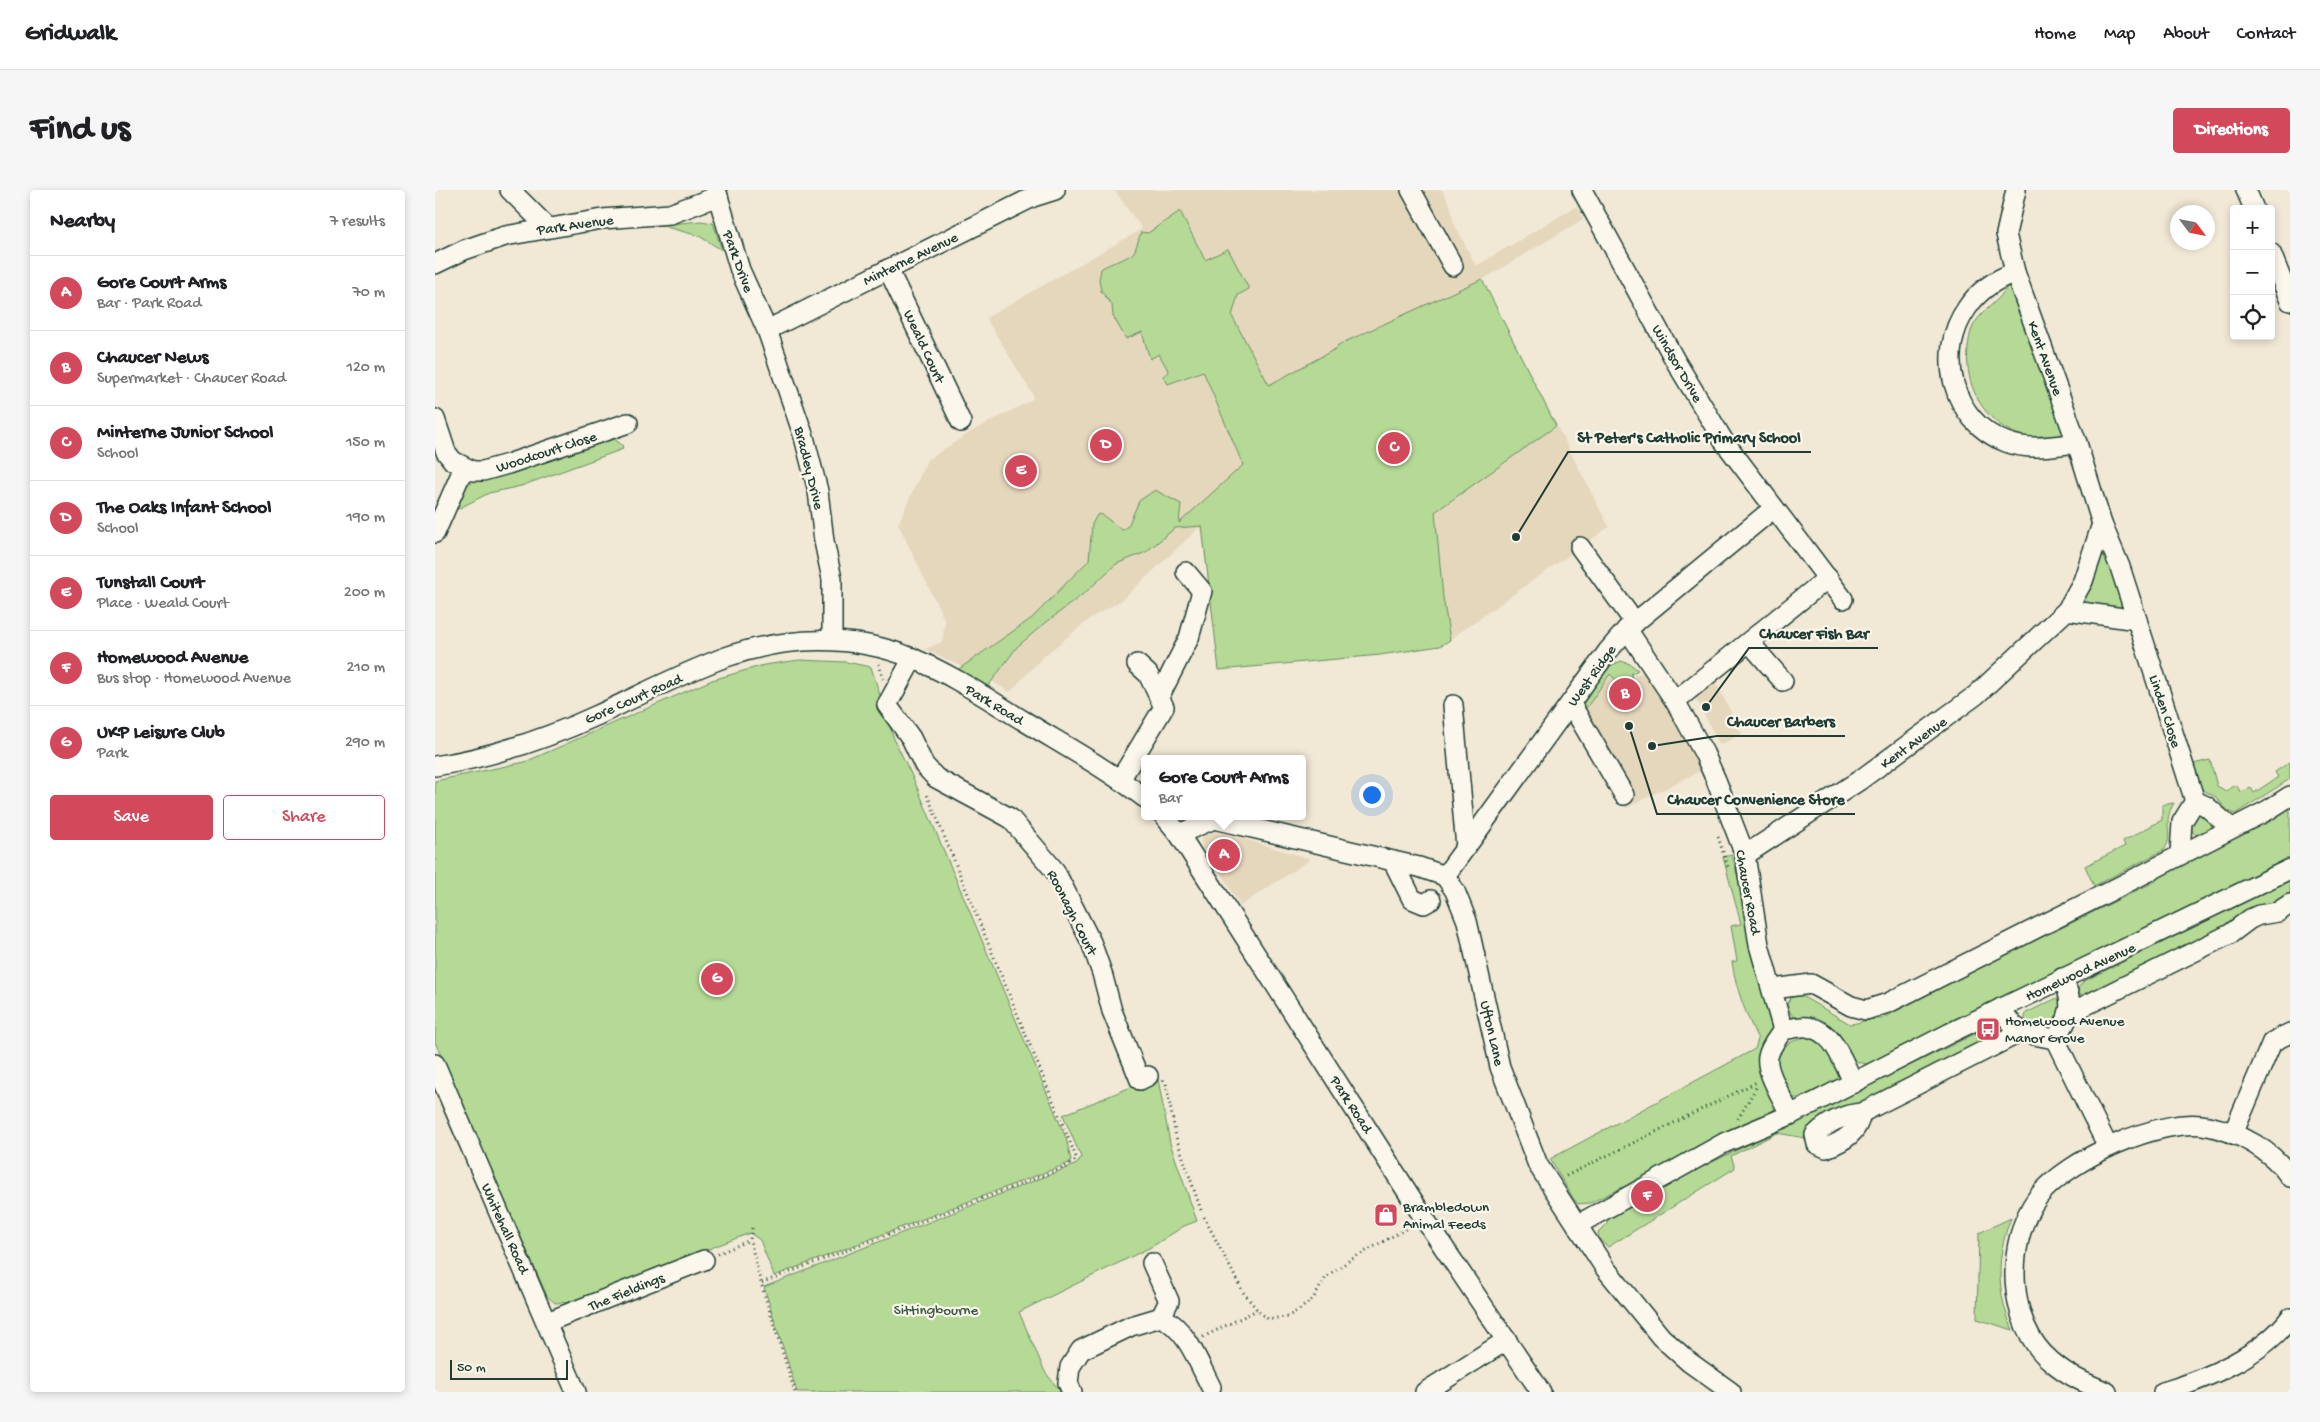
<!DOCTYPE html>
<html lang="en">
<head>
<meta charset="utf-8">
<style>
	:root { --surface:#fff; --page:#f6f6f6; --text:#202124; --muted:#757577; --line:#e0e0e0; --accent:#d1495b }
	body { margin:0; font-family:"Gochi Hand",sans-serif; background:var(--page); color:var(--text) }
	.controls { position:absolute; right:15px; top:15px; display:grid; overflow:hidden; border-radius:5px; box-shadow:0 2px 8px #0003 }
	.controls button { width:45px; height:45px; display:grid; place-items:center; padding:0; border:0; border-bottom:1px solid var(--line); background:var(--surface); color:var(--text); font:25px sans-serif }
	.compass { position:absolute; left:1735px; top:15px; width:45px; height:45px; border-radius:50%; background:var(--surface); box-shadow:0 2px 8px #0003; rotate:122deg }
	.scale { position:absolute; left:15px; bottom:12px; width:118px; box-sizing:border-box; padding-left:5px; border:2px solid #1f3d34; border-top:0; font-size:14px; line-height:18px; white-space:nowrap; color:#1f3d34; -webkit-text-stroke:4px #fbf7ec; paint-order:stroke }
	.you { position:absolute; left:936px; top:604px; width:18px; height:18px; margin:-12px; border:4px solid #fff; border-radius:50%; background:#1a73e8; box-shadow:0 0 0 8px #1a73e833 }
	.badge { display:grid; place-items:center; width:32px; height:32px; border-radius:50%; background:var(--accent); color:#fff; font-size:16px; font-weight:700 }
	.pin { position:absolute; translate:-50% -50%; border:2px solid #fff; box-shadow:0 1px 5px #0006 }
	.popup { position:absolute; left:706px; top:565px; width:165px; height:65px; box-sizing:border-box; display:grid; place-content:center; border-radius:5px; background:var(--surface); filter:drop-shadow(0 1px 4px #0005); font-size:16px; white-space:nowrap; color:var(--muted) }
	.popup b { font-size:19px; color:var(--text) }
	.popup::after { content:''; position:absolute; left:50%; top:100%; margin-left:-10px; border:10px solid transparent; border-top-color:var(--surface) }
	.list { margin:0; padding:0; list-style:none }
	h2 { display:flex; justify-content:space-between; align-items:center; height:65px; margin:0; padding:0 20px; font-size:21px }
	h2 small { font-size:16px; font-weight:400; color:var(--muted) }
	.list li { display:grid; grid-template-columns:32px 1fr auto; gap:15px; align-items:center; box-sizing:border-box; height:75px; padding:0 20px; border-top:1px solid var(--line) }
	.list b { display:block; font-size:19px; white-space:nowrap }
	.list p { margin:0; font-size:16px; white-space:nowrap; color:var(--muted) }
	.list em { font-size:16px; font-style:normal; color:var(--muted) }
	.actions { display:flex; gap:10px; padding:15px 20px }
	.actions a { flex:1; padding:11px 0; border:1px solid var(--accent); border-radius:5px; text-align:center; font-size:18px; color:var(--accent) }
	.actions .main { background:var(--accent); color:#fff }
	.icon { flex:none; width:28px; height:28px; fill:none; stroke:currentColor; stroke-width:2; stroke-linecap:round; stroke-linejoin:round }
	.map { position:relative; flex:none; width:1855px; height:1202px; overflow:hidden; border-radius:5px }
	header { display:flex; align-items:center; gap:30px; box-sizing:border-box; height:70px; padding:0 25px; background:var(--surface); border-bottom:1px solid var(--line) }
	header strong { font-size:24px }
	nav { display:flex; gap:28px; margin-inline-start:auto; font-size:18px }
	.intro { display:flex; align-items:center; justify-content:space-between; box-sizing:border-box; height:120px; padding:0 30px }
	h1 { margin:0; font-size:35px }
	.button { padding:12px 22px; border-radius:5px; background:var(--accent); color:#fff; font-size:18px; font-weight:700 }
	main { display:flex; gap:30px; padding:0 30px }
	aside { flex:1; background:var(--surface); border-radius:5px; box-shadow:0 2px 8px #0003 }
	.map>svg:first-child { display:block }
</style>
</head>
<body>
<header>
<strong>Gridwalk</strong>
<nav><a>Home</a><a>Map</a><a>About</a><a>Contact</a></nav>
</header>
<div class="intro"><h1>Find us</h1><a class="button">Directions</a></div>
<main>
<aside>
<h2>Nearby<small>7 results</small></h2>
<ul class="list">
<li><span class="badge">A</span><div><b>Gore Court Arms</b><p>Bar · Park Road</p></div><em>70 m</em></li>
<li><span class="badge">B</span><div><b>Chaucer News</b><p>Supermarket · Chaucer Road</p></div><em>120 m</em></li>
<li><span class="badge">C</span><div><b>Minterne Junior School</b><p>School</p></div><em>150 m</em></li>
<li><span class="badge">D</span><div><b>The Oaks Infant School</b><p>School</p></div><em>190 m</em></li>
<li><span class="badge">E</span><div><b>Tunstall Court</b><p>Place · Weald Court</p></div><em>200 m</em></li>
<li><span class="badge">F</span><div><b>Homewood Avenue</b><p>Bus stop · Homewood Avenue</p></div><em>210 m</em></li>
<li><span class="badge">G</span><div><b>UKP Leisure Club</b><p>Park</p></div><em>290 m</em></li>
</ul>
<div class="actions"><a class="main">Save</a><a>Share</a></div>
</aside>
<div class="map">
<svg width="1855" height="1202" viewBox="0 0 1855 1202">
	<rect width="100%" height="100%" fill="#f1e8d6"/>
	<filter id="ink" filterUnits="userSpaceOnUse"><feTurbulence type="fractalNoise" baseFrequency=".02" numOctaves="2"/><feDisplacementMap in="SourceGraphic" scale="10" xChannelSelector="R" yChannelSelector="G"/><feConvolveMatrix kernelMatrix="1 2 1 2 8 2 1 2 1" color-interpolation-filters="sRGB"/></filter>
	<g filter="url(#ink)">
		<g fill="#e5d7bc">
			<path d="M684 0H1007L1016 17 1018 31 1041 76 1142 16 1148 29 1047 90 1174 337 1005 456 945 465 784 480 766 336 687 410 656 428 609 466 575 502 549 487 490 459 507 452 510 431 463 334 492 270 539 240 597 210 598 205 551 128 707 39 680 1Z"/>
			<path d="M1213 479 1267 580 1191 618 1159 561 1147 524 1175 483 1185 494Z"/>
			<path d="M1281 493 1307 544 1285 555 1259 505Z"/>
			<path d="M780 642 806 648 876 669 805 716 788 686 767 658 766 651 769 646Z"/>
		</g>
		<g fill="#b4da95" stroke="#6a8c64">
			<path d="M745 21 770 70 793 59 814 99 803 105 797 126 834 195 902 158 903 155 1047 89 1121 236 1000 322 1008 407 1015 450 1005 456 945 465 784 480 767 336 740 338 711 362 681 374 652 401 604 438 582 457 551 499 521 481 597 428 654 370 657 334 662 325 666 324 687 340 693 336 704 311 720 300 746 314 744 333 808 275 768 181 733 194 728 186 734 182 724 164 715 169 707 142 691 149 678 126 677 115 666 101 664 90 666 79C675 72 694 69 699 62 702 56 704 48 706 42L713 43Z"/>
			<path d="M266 31 278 33 287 60 264 46 224 35Z"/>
			<path d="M1577 93 1630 247C1565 261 1519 204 1536 141 1543 120 1566 113 1573 94Z"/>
			<path d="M178 248 187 255 188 259 86 296 54 303 21 320 29 300 33 294 42 289 76 283Z"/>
			<path d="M1670 362 1674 363 1688 415 1682 419 1649 414 1647 410 1666 366Z"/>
			<path d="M365 470 411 472 436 477 459 549 478 588 631 948 636 970 634 973 339 1086 325 1050 315 1043 136 1112 120 1113 112 1106 0 852V591L90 572 277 490 329 475Z"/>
			<path d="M1186 471 1195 474 1203 480 1196 484 1197 488 1185 494 1175 484 1147 524 1144 519 1173 477Z"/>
			<path d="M1775 570 1782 596 1791 601 1801 595 1806 602 1816 598 1819 603 1843 587 1840 582 1855 572V589L1800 624 1793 621 1781 607 1768 600 1764 593 1758 574Z"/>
			<path d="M1739 613C1726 634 1740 645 1729 660L1659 696 1650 676 1690 656 1688 651 1727 630V615Z"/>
			<path d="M1855 618V670L1441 874C1402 877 1416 846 1393 836 1375 828 1362 842 1352 815L1357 806 1365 805 1415 834C1427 833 1436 827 1446 829L1541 780 1544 773 1612 741 1616 743 1721 691 1724 683 1822 633 1831 634Z"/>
			<path d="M1764 622 1779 635 1778 639 1765 647C1757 644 1755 639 1756 630Z"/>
			<path d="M1297 665 1341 833V915L1335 926 1155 1013 1143 1014 1138 1008 1115 969 1320 859 1323 849C1311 825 1301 799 1297 772L1302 771 1296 736 1306 734 1288 667Z"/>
			<path d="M1855 690V709L1649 807 1644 803 1643 798 1649 791Z"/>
			<path d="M1622 808 1629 813 1618 838 1614 840 1589 833 1591 823Z"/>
			<path d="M1564 832 1575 838 1376 949 1342 943 1296 966 1300 978 1173 1057 1164 1049 1163 1043 1172 1034 1171 1024Z"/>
			<path d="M1378 844 1384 846 1408 883 1403 890 1363 908H1357L1345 888 1340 864 1356 852Z"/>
			<path d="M723 889 735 953 762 1031 749 1036 718 1056 584 1122 610 1182 626 1202H362L329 1097 642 974 646 967 628 925 696 897Z"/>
			<path d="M1576 1028C1561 1065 1561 1103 1578 1140L1542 1129 1544 1043Z"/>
		</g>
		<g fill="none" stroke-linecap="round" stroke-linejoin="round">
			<g stroke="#1f3d34" stroke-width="22">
				<g id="minor">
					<path d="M75 0 112 37"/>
					<path d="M281 0 305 80 332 140 369 247 383 301 389 351 397 389V449"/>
					<path d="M976 0 1018 76"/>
					<path d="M1147 0 1241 172 1288 250 1408 409"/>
					<path d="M1811 0 1819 19"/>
					<path d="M1836 63 1855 111"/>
					<path d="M0 74 29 60 70 46 167 29 235 24 283 6"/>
					<path d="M453 79 526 232"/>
					<path d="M1580 82C1562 89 1543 101 1532 118 1500 163 1517 232 1571 252 1594 261 1618 256 1642 253"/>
					<path d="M332 140 598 7 620 0"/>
					<path d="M0 229 11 262 18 271 38 281H48L73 274 193 233"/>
					<path d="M0 343 29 277"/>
					<path d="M1145 357 1200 433"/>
					<path d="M1632 420 1648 391 1667 334"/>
					<path d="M1702 430 1760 611"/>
					<path d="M1192 439 1240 511 1269 563 1281 590 1310 665 1324 755 1348 840"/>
					<path d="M1315 453 1348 491"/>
					<path d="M478 468 452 515 476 548 489 575 501 588 575 628 620 681 656 752 667 783 677 821 705 890 713 886"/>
					<path d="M724 507 754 448 767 401 751 382"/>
					<path d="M1240 511 1393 388"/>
					<path d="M1136 514 1189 605"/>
					<path d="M1018 515 1031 657"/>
					<path d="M0 576C57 567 111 549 163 525 205 505 247 483 291 467 351 446 417 444 477 468 516 484 553 509 589 531 630 556 672 579 710 608"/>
					<path d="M685 590 729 517 713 484 702 474"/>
					<path d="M729 626 744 644 989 1028 1106 1202"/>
					<path d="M744 644 779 629 984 677 1010 686 1020 701 1032 731 1065 877 1103 975 1170 1078 1226 1147 1254 1172 1296 1202"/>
					<path d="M1745 663 1747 632 1760 611 1771 616 1796 638"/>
					<path d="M1310 665 1425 590 1541 505 1632 420 1702 430 1685 377 1667 334 1642 253 1580 82 1571 44 1581 0"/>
					<path d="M958 671 977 709 989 714 996 710"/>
					<path d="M1010 686 1173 461 1192 439 1339 318"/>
					<path d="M1338 799 1376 794 1416 816 1431 820 1453 813 1699 689 1833 620 1855 606"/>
					<path d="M1566 818C1581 845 1591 843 1620 849 1636 828 1640 812 1627 788"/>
					<path d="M1633 824 1795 744 1815 729 1824 725 1843 722 1855 714"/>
					<path d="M1620 849 1673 957"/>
					<path d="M0 874 141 1202"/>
					<path d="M1426 923C1423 943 1409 951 1391 958L1382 954 1380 945C1393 932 1408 925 1426 923L1586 842"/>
					<path d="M1355 925C1349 910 1330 882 1333 867 1335 856 1343 848 1348 840 1356 839 1365 836 1372 837 1400 841 1407 872 1419 893"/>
					<path d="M1798 944 1837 852 1855 843"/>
					<path d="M1142 1035 1289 953 1355 925 1515 843 1855 679"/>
					<path d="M717 1073 734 1111 726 1127"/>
					<path d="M112 1132 269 1070"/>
					<path d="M637 1202 633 1193 635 1177 646 1160 696 1136 726 1127C752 1139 763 1172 776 1197"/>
					<path d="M990 1202 1072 1150"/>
					<path d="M1672 1202C1652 1194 1633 1186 1616 1171 1571 1134 1570 1051 1603 1007 1632 970 1726 926 1773 936 1804 942 1838 961 1855 987"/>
					<path d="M1728 1202C1770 1190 1829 1164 1855 1128"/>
				</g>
			</g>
			<g stroke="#1f3d34" stroke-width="3" stroke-dasharray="1 4" stroke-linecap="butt">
				<path d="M444 474 448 489"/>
				<path d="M1283 647 1293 677"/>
				<path d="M728 890 731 894 741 947 767 1023"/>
				<path d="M1303 929 1322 896"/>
				<path d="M1131 986 1322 892"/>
				<path d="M769 1027 808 1102 824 1122 833 1129 852 1127 864 1120 878 1109 891 1087 915 1070 976 1036"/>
				<path d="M317 1038 315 1050 326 1093"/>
				<path d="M283 1064 315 1050"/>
				<path d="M768 1147 822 1120"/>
				<path d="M360 1202 326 1093 630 977 639 971 641 967 491 602"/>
			</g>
			<use href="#minor" stroke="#fbf7ec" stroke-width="19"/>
		</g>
	</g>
	<defs>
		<g id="bus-square" transform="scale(1.25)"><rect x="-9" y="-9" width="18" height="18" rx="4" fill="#d1495b" stroke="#fbf7ec"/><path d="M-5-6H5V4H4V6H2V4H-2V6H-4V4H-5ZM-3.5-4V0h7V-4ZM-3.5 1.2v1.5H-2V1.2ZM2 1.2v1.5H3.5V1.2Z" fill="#fff"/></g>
		<g id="shop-square" transform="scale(1.25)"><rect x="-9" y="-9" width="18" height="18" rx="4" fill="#d1495b" stroke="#fbf7ec"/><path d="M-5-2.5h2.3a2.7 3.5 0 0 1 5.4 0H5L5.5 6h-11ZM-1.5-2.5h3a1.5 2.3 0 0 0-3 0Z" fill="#fff"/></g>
	</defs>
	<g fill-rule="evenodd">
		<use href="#bus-square" x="1553" y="839"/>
		<use href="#shop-square" x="951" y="1025"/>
	</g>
	<g text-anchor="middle" stroke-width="4.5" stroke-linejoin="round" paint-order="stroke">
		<g font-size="15" fill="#1f3d34" stroke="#fbf7ec">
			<text transform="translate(140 34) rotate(-8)" y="5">Park Avenue</text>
			<text transform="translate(475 68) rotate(-26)" y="5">Minterne Avenue</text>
			<text transform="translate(304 71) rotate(70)" y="5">Park Drive</text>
			<text transform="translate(490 156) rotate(65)" y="5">Weald Court</text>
			<text transform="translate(1611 168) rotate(70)" y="5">Kent Avenue</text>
			<text transform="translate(1243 173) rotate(60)" y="5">Windsor Drive</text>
			<text transform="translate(111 261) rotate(-18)" y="5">Woodcourt Close</text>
			<text transform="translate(375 278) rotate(76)" y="5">Bradley Drive</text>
			<text transform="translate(1156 485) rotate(-54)" y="5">West Ridge</text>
			<text transform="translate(198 508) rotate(-24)" y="5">Gore Court Road</text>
			<text transform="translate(560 514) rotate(31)" y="5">Park Road</text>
			<text transform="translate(1731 521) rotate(72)" y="5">Linden Close</text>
			<text transform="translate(1478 552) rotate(-36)" y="5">Kent Avenue</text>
			<text transform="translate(1314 702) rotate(79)" y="5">Chaucer Road</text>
			<text transform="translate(638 722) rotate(63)" y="5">Roonagh Court</text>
			<text transform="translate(1645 781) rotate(-25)" y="5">Homewood Avenue</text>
			<text transform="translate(1058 843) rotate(77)" y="5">Ufton Lane</text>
			<text transform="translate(917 914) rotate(57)" y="5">Park Road</text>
			<text transform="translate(71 1038) rotate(66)" y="5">Whitehall Road</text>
			<text transform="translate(191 1101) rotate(-22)" y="5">The Fieldings</text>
		</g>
		<g font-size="15" fill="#1f3d34" stroke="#fbf7ec" text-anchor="start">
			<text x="1570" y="835">Homewood Avenue<tspan x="1570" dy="17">Manor Grove</tspan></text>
			<text x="968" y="1021">Brambledown<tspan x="968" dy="17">Animal Feeds</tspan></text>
		</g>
		<g font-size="15" fill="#3d5c47" stroke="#fbf7ec">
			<text x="501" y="1124">Sittingbourne</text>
		</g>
	</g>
	<path fill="none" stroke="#1f3d34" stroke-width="2" d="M1081 347L1133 262H1376M1271 517L1314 458H1443M1217 556L1282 546H1410M1194 536L1222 624H1420"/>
	<g fill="#1f3d34" stroke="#fbf7ec" stroke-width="2">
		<circle cx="1081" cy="347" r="5"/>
		<circle cx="1271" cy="517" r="5"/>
		<circle cx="1217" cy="556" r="5"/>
		<circle cx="1194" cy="536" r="5"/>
	</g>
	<g font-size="16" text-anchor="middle" font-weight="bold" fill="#1f3d34" stroke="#fbf7ec" stroke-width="4.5" stroke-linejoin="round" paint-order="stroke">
		<text x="1254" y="252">St Peter's Catholic Primary School</text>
		<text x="1379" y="448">Chaucer Fish Bar</text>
		<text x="1346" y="536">Chaucer Barbers</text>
		<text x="1321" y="614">Chaucer Convenience Store</text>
	</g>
</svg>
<div class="controls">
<button>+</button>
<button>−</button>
<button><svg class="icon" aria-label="locate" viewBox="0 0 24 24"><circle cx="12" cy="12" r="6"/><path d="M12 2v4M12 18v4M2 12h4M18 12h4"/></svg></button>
</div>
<svg class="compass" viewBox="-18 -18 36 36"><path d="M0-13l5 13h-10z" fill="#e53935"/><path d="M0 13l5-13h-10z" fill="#757577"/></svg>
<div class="scale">50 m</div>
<div class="you"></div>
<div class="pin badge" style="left:789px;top:665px">A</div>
<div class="popup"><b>Gore Court Arms</b>Bar</div>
<div class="pin badge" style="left:1190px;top:504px">B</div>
<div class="pin badge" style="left:959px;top:258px">C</div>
<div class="pin badge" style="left:671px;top:255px">D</div>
<div class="pin badge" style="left:586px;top:281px">E</div>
<div class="pin badge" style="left:1212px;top:1006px">F</div>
<div class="pin badge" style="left:282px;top:789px">G</div>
</div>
</main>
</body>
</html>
